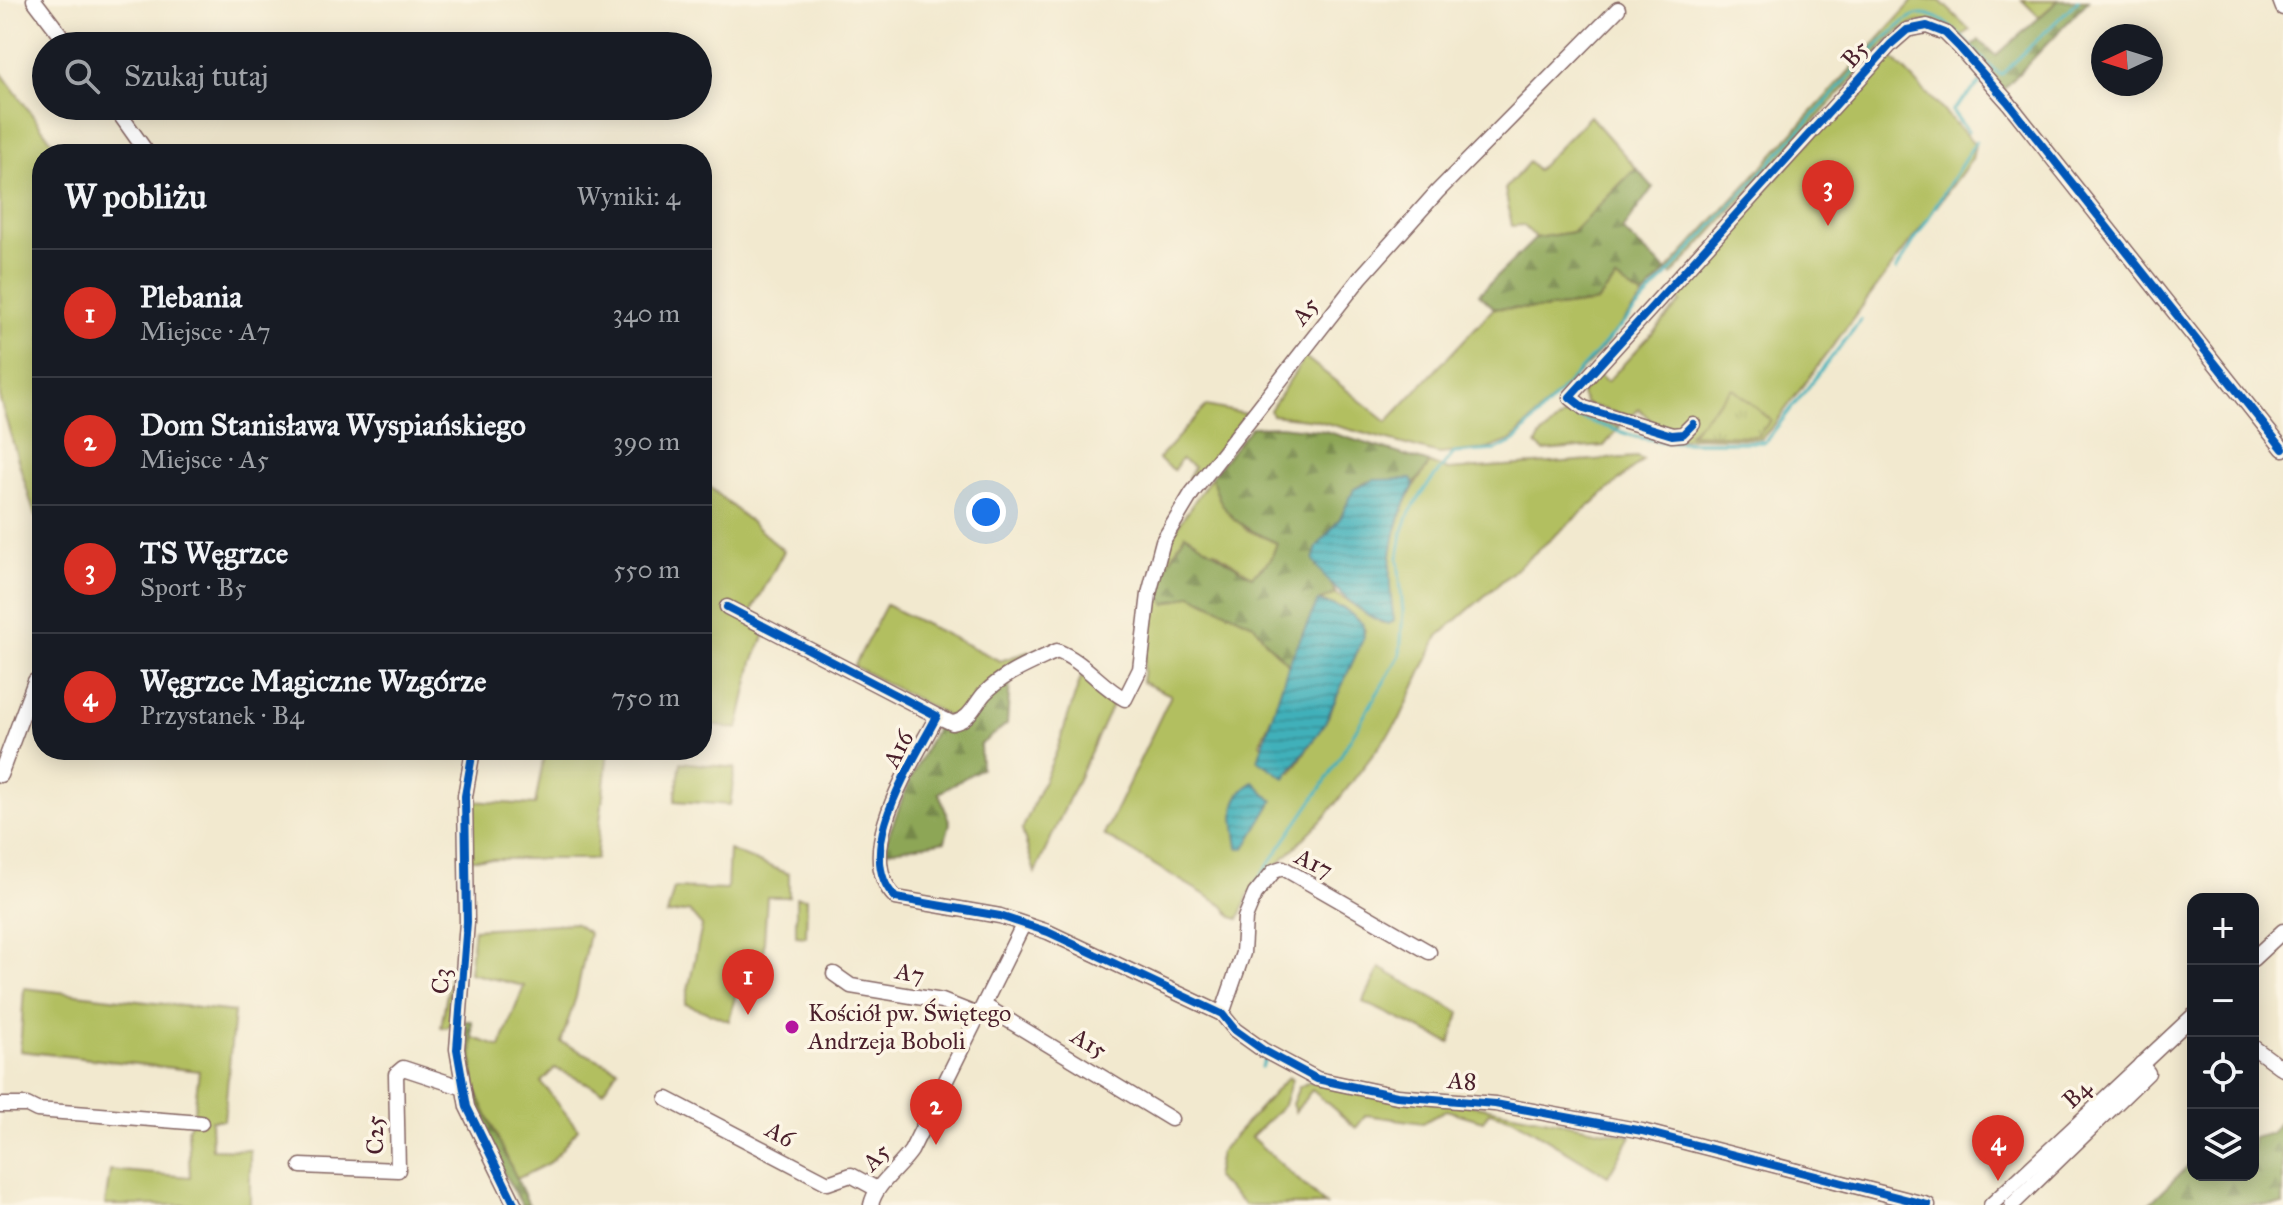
<!DOCTYPE html>
<html lang="pl">
<head>
<meta charset="utf-8">
<style>
	:root { --surface:#171b24; --page:#20242c; --text:#f1f3f6; --muted:#9ea1a6; --line:#363941; --accent:#d93025 }
	body { margin:0; font-family:"IM FELL Great Primer",serif; background:var(--page); color:var(--text) }
	.controls { position:absolute; right:24px; bottom:24px; display:grid; overflow:hidden; border-radius:16px; box-shadow:0 4px 20px #0003 }
	.controls button { width:72px; height:72px; display:grid; place-items:center; padding:0; border:0; border-bottom:2px solid var(--line); background:var(--surface); color:var(--text); font:40px sans-serif }
	.compass { position:absolute; left:2091px; top:24px; width:72px; height:72px; border-radius:50%; background:var(--surface); box-shadow:0 4px 20px #0003; rotate:266deg }
	.you { position:absolute; left:986px; top:512px; width:28px; height:28px; margin:-20px; border:6px solid #fff; border-radius:50%; background:#1a73e8; box-shadow:0 0 0 12px #1a73e833 }
	.badge { display:grid; place-items:center; width:52px; height:52px; border-radius:50%; background:var(--accent); color:#fff; font-size:26px; font-weight:700 }
	.pin { position:absolute; translate:-50% -66px; filter:drop-shadow(0 2px 4px #0008) }
	.pin::after { content:''; position:absolute; top:42px; width:28px; height:24px; background:inherit; clip-path:polygon(0 0,100% 0,50% 100%) }
	.list { margin:0; padding:0; list-style:none }
	h2 { display:flex; justify-content:space-between; align-items:center; height:104px; margin:0; padding:0 32px; font-size:34px }
	h2 small { font-size:26px; font-weight:400; color:var(--muted) }
	.list li { display:grid; grid-template-columns:52px 1fr auto; gap:24px; align-items:center; box-sizing:border-box; height:128px; padding:0 32px; border-top:2px solid var(--line) }
	.list b { display:block; font-size:30px; white-space:nowrap }
	.list p { margin:0; font-size:26px; white-space:nowrap; color:var(--muted) }
	.list em { font-size:26px; font-style:normal; color:var(--muted) }
	.icon { flex:none; width:44px; height:44px; fill:none; stroke:currentColor; stroke-width:2; stroke-linecap:round; stroke-linejoin:round }
	.map { position:relative; flex:none; width:2283px; height:1205px; overflow:hidden }
	.search { position:absolute; background:var(--surface); box-shadow:0 4px 20px #0003; left:32px; top:32px; width:680px; height:88px; display:flex; align-items:center; gap:20px; box-sizing:border-box; padding:0 28px; border-radius:44px; color:var(--muted); font-size:30px }
	.panel { position:absolute; background:var(--surface); box-shadow:0 4px 20px #0003; left:32px; top:144px; width:680px; height:616px; border-radius:32px }
	.map>svg:first-child { display:block }
</style>
</head>
<body>
<div class="map">
<svg width="2283" height="1205" viewBox="0 0 2283 1205">
	<defs>
		<pattern id="forest-firs" width="22" height="20" patternUnits="userSpaceOnUse" patternTransform="scale(2)"><rect width="22" height="20" fill="#8da657"/><path d="M5 1l3.5 6h-7zM16 11l3.5 6h-7z" fill="#758748"/></pattern>
		<pattern id="park-tufts" width="24" height="20" patternUnits="userSpaceOnUse" patternTransform="scale(2)"><rect width="24" height="20" fill="#b2bf61"/><path d="M3 7l-1-3M5 7V3M7 7l1-3M15 17l-1-3M17 17v-4M19 17l1-3" fill="none" stroke="#939b50"/></pattern>
		<pattern id="water-rules" width="6" height="5" patternUnits="userSpaceOnUse" patternTransform="scale(2)"><rect width="6" height="5" fill="#40b0ba"/><path d="M0 2.5h6" fill="none" stroke="#388f97"/></pattern>
	</defs>
	<rect width="100%" height="100%" fill="#fcf5e5"/>
	<filter id="ink" filterUnits="userSpaceOnUse"><feTurbulence type="fractalNoise" baseFrequency=".0125" numOctaves="2"/><feDisplacementMap in="SourceGraphic" scale="16" xChannelSelector="R" yChannelSelector="G"/><feConvolveMatrix kernelMatrix="1 2 1 2 8 2 1 2 1" color-interpolation-filters="sRGB"/></filter>
	<filter id="wash" filterUnits="userSpaceOnUse"><feTurbulence type="fractalNoise" baseFrequency=".006" numOctaves="4" result="noise"/><feDisplacementMap in="SourceGraphic" scale="32" xChannelSelector="R" yChannelSelector="G"/><feGaussianBlur stdDeviation="1.8" result="paint"/><feColorMatrix in="noise" values="0 0 0 0 0 0 0 0 0 0 0 0 0 0 0 0 0 1.4 0 .05"/><feComposite in="paint" operator="in"/></filter>
	<g filter="url(#wash)">
		<rect width="100%" height="100%" fill="#f2e9cf"/>
		<g fill="#b2bf61" stroke="#7e6f46" stroke-width="2">
			<path d="M1914 0H1939L1970 30 1959 39C1928 21 1923 13 1892 37L1672 275 1667 271Z"/>
			<path d="M2022 0H2059L2039 17Z"/>
			<path d="M1889 54 1975 144 1972 159 1773 426 1761 439 1693 437 1673 441 1639 409 1630 417 1586 404 1581 395 1583 388 1598 375 1607 382 1681 302 1672 293Z"/>
			<path d="M0 71 61 154H42V518L35 516 0 400Z"/>
			<path d="M1590 116 1636 168 1573 232 1536 238 1523 225 1512 226 1505 189 1529 162 1537 170Z"/>
			<path d="M1616 279 1643 297 1595 357 1512 440 1488 449 1439 454 1315 420 1272 415 1270 410 1305 357 1387 422 1494 308 1542 309 1597 302Z"/>
			<path d="M1206 406 1246 414 1194 482 1188 478 1194 467 1181 459 1174 470 1158 459Z"/>
			<path d="M1570 410 1620 427 1604 446 1544 451 1536 445 1540 437Z"/>
			<path d="M1637 457 1643 460 1438 636 1400 719 1326 816 1249 893 1239 919 1232 917 1224 906 1104 835 1171 695 1142 682C1148 641 1149 594 1164 555 1175 526 1195 501 1212 476L1245 529 1277 543 1271 559 1252 576 1215 551 1192 595 1253 624 1268 644 1289 664 1278 703 1260 743 1292 772 1328 717 1365 630 1345 609 1319 601 1336 594 1382 623 1393 621C1383 555 1391 516 1430 463L1448 470Z"/>
			<path d="M704 482 784 551 751 613 766 632 753 662 738 729 702 724Z"/>
			<path d="M886 605 1000 661 1030 651 1035 659 965 714 950 717 854 666Z"/>
			<path d="M1083 671 1113 703 1035 873 1022 830 1056 753Z"/>
			<path d="M545 750H608L596 859H469L471 801 535 805Z"/>
			<path d="M681 762 735 768 730 805 675 801Z"/>
			<path d="M729 850 789 874V897H767L761 985 740 977 729 1021 685 1004 702 926 689 911 667 915 674 888 727 890Z"/>
			<path d="M796 897 807 898 806 937 796 936Z"/>
			<path d="M574 923 589 933 576 997 561 1042 618 1069 603 1091 555 1068 541 1082 578 1129 551 1162 517 1179C493 1133 467 1091 471 1037L500 1047 524 986 469 973 474 929Z"/>
			<path d="M1380 968 1460 1013 1450 1043 1363 1002Z"/>
			<path d="M451 971 455 972 451 1024 447 1028 441 1027Z"/>
			<path d="M24 988 234 1012 224 1120H211L212 1149 250 1150V1205H105L110 1170 190 1177 188 1128 193 1119 199 1071 20 1051Z"/>
			<path d="M1288 1077 1292 1079 1284 1105 1251 1137 1326 1205H1245L1215 1178 1220 1152Z"/>
			<path d="M1309 1082 1477 1106 1631 1136 1608 1176 1512 1118 1489 1112 1483 1121 1446 1110 1423 1123 1366 1115 1356 1128 1312 1090 1295 1112 1292 1104 1299 1087Z"/>
		</g>
		<g fill="url(#forest-firs)" stroke="#6c6241" stroke-width="2">
			<path d="M2059 0H2089L2003 90 1968 51 1979 40 1996 56Z"/>
			<path d="M1636 168 1653 187 1622 230 1667 271 1643 297 1616 279 1597 302 1542 309 1494 308 1479 294 1536 238 1573 232Z"/>
			<path d="M1280 426 1325 431 1430 463 1414 485 1411 479 1367 482 1354 489 1341 517 1317 547 1316 566 1327 575 1336 594 1318 601 1289 664 1268 644 1253 624 1192 595 1166 604 1155 588 1185 534 1252 576 1271 559 1277 543C1240 526 1220 517 1212 476L1251 427Z"/>
			<path d="M1010 681 1007 724 980 745 981 768 939 793 950 823 945 841 882 852 909 782 939 722 954 727Z"/>
			<path d="M465 1021H472L473 1085 529 1205H522L501 1169 466 1087Z"/>
			<path d="M2283 1118V1205H2148L2193 1161V1175H2253V1138L2271 1133Z"/>
		</g>
		<path fill="url(#park-tufts)" stroke="#7e6f46" stroke-width="2" d="M1732 388 1771 420 1758 436 1689 434Z"/>
		<g fill="url(#water-rules)" stroke="#456872" stroke-width="2">
			<path d="M1411 479 1414 485C1390 531 1385 570 1394 620L1389 624C1363 619 1325 581 1313 560L1317 547 1341 517 1354 489 1374 480Z"/>
			<path d="M1318 601 1345 609 1363 624 1364 637 1324 725 1285 778 1258 760 1289 663Z"/>
			<path d="M1254 782 1273 801 1245 848H1238C1235 822 1225 798 1254 782Z"/>
		</g>
		<g fill="none" stroke-linecap="round" stroke-linejoin="round">
			<g stroke="#40b0ba" stroke-width="3">
				<path d="M1968 132 1952 111 1980 83"/>
				<path d="M1896 270 1976 141"/>
				<path d="M1569 414 1636 437 1665 442H1765L1861 320"/>
				<path d="M1256 883 1325 782 1400 655 1403 612 1398 558 1402 533 1409 514 1426 487 1454 453 1496 450 1515 441 1882 41C1892 33 1901 23 1911 17 1941 0 1978 61 2001 75L2078 0"/>
				<path d="M1261 1067 1266 1058"/>
			</g>
		</g>
	</g>
	<g filter="url(#ink)">
		<g fill="none" stroke-linecap="round" stroke-linejoin="round">
			<g stroke="#856664" stroke-width="17">
				<g id="minor">
					<path d="M34 0 69 46"/>
					<path d="M2280 0 2283 8"/>
					<path d="M114 106 148 154"/>
					<path d="M1693 424 1683 434 1672 435 1584 408 1570 397 1891 44 1907 30 1927 26 1945 33 1960 48 2007 101 2283 449"/>
					<path d="M727 607 937 716C914 761 850 853 896 898L1000 916 1048 932 1222 1014 1235 1030 1263 1050 1317 1079 1397 1096 1495 1104 1642 1131 1928 1205"/>
					<path d="M937 716 952 723C970 720 973 707 984 694 1004 673 1032 663 1057 651 1084 661 1100 686 1125 699L1140 669 1149 594 1163 541 1192 493 1361 277 1437 192 1618 9"/>
					<path d="M473 750 465 796 467 922 457 1049 467 1107 515 1205"/>
					<path d="M0 775 35 681"/>
					<path d="M2253 959 2283 931"/>
					<path d="M834 974 851 986 942 1001 980 1016"/>
					<path d="M985 1006 1171 1119"/>
					<path d="M1222 1014 1243 953 1245 918 1255 894 1274 871 1283 868 1429 952"/>
					<path d="M2253 1047 2283 1069"/>
					<path d="M667 1099 828 1183 851 1175 875 1188"/>
					<path d="M0 1105H27L37 1110 201 1123"/>
					<path d="M301 1166 398 1170 396 1074 403 1068 461 1087"/>
					<path d="M871 1205C876 1183 897 1171 911 1151L1023 925"/>
					<path d="M1991 1205 2193 1016"/>
					<path d="M2012 1205 2148 1073 2141 1064"/>
				</g>
			</g>
			<use href="#minor" stroke="#fff" stroke-width="14"/>
			<g stroke="#fcf5e5" stroke-width="13">
				<g id="cycleway">
					<path d="M1693 424 1683 434 1672 435 1584 408 1570 397 1891 44 1907 30 1927 26 1945 33 1960 48 2007 101 2283 449"/>
					<path d="M727 607 937 716C914 761 850 853 896 898L1000 916 1048 932 1222 1014 1235 1030 1263 1050 1317 1079 1397 1096 1495 1104 1642 1131 1928 1205"/>
					<path d="M473 750 465 796 467 922 457 1049 467 1107 515 1205"/>
				</g>
			</g>
			<use href="#cycleway" stroke="#0057b8" stroke-width="8"/>
		</g>
	</g>
	<circle fill="#b5179e" stroke="#fcf5e5" stroke-width="3" cx="792" cy="1027" r="8"/>
	<g text-anchor="middle" stroke-width="7" stroke-linejoin="round" paint-order="stroke">
		<g font-size="24" fill="#4a1f2b" stroke="#fcf5e5">
			<text transform="translate(1855 54) rotate(-48)" y="8">B5</text>
			<text transform="translate(1305 311) rotate(-52)" y="8">A5</text>
			<text transform="translate(898 749) rotate(-63)" y="8">A16</text>
			<text transform="translate(1314 863) rotate(26)" y="8">A17</text>
			<text transform="translate(910 973) rotate(10)" y="8">A7</text>
			<text transform="translate(441 981) rotate(-85)" y="8">C3</text>
			<text transform="translate(1089 1043) rotate(31)" y="8">A15</text>
			<text transform="translate(1462 1081) rotate(4)" y="8">A8</text>
			<text transform="translate(2077 1094) rotate(-43)" y="8">B4</text>
			<text transform="translate(780 1134) rotate(28)" y="8">A6</text>
			<text transform="translate(375 1135) rotate(-91)" y="8">C25</text>
			<text transform="translate(876 1157) rotate(-46)" y="8">A5</text>
		</g>
		<g font-size="24" fill="#4a1f2b" stroke="#fcf5e5" text-anchor="start">
			<text x="808" y="1021">Kościół pw. Świętego<tspan x="808" dy="28">Andrzeja Boboli</tspan></text>
		</g>
	</g>
</svg>
<div class="controls">
<button>+</button>
<button>−</button>
<button><svg class="icon" aria-label="locate" viewBox="0 0 24 24"><circle cx="12" cy="12" r="6"/><path d="M12 2v4M12 18v4M2 12h4M18 12h4"/></svg></button>
<button><svg class="icon" aria-label="layers" viewBox="0 0 24 24"><path d="M12 4l9 5-9 5-9-5zM3 14l9 5 9-5"/></svg></button>
</div>
<svg class="compass" viewBox="-18 -18 36 36"><path d="M0-13l5 13h-10z" fill="#e53935"/><path d="M0 13l5-13h-10z" fill="#9ea1a6"/></svg>
<div class="you"></div>
<div class="pin badge" style="left:748px;top:1015px">1</div>
<div class="pin badge" style="left:936px;top:1145px">2</div>
<div class="pin badge" style="left:1828px;top:226px">3</div>
<div class="pin badge" style="left:1998px;top:1181px">4</div>
<div class="search"><svg class="icon" aria-label="search" viewBox="0 0 24 24"><circle cx="10" cy="10" r="6"/><path d="M15 15l6 6"/></svg>Szukaj tutaj</div>
<section class="panel">
<h2>W pobliżu<small>Wyniki: 4</small></h2>
<ul class="list">
<li><span class="badge">1</span><div><b>Plebania</b><p>Miejsce · A7</p></div><em>340 m</em></li>
<li><span class="badge">2</span><div><b>Dom Stanisława Wyspiańskiego</b><p>Miejsce · A5</p></div><em>390 m</em></li>
<li><span class="badge">3</span><div><b>TS Węgrzce</b><p>Sport · B5</p></div><em>550 m</em></li>
<li><span class="badge">4</span><div><b>Węgrzce Magiczne Wzgórze</b><p>Przystanek · B4</p></div><em>750 m</em></li>
</ul>
</section>
</div>
</body>
</html>
